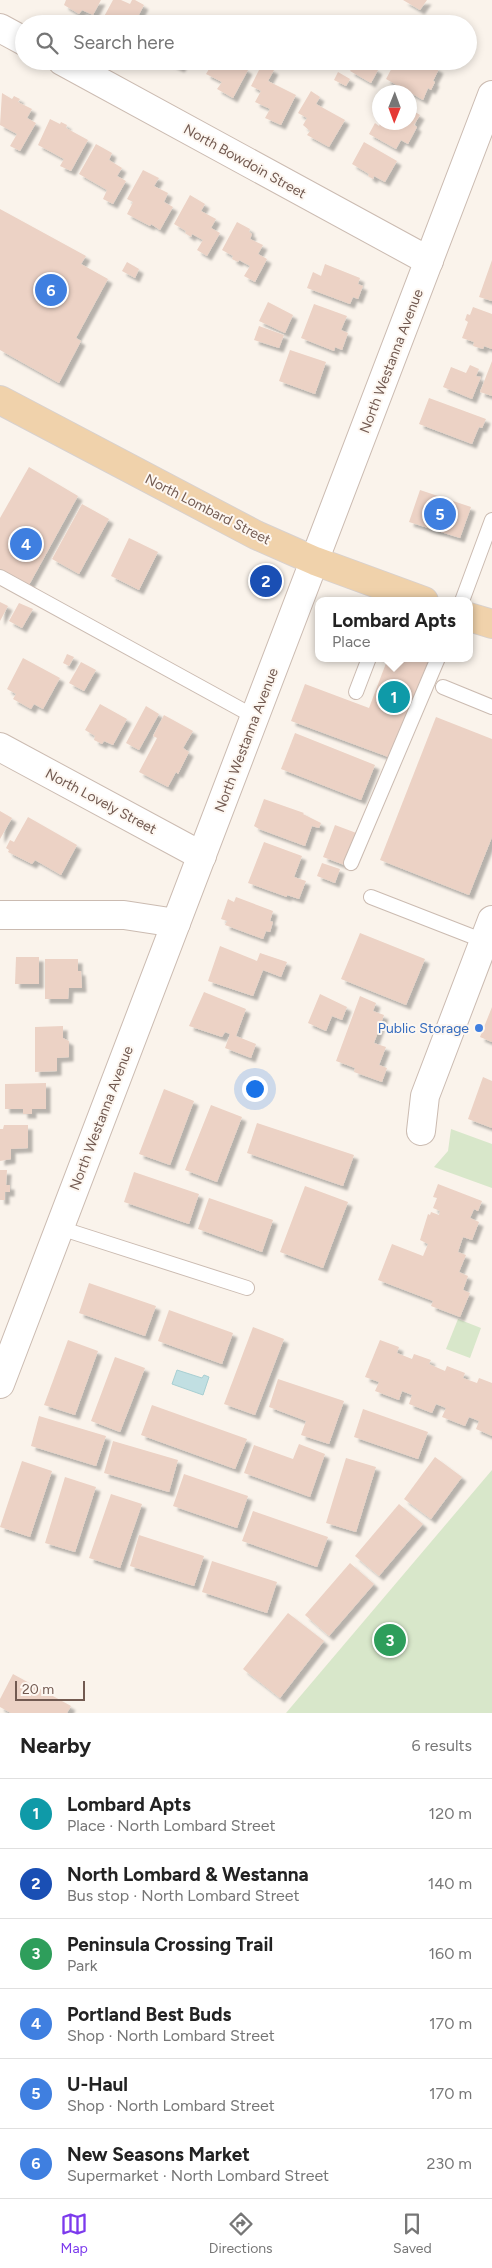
<!DOCTYPE html>
<html lang="en">
<head>
<meta charset="utf-8">
<style>
	:root { --surface:#fff; --page:#f6f6f6; --text:#222; --muted:#767676; --line:#e0e0e0; --accent:#7c3aed }
	body { margin:0; font-family:Figtree,sans-serif; background:var(--page); color:var(--text) }
	.compass { position:absolute; left:372px; top:85px; width:45px; height:45px; border-radius:50%; background:var(--surface); box-shadow:0 2px 8px #0003; rotate:181deg }
	.scale { position:absolute; left:15px; bottom:12px; width:70px; box-sizing:border-box; padding-left:5px; border:2px solid #725a51; border-top:0; font-size:14px; line-height:18px; white-space:nowrap; color:#725a51; -webkit-text-stroke:4px #fdf7f1; paint-order:stroke }
	.you { position:absolute; left:254px; top:1088px; width:18px; height:18px; margin:-12px; border:4px solid #fff; border-radius:50%; background:#1a73e8; box-shadow:0 0 0 8px #1a73e833 }
	.badge { display:grid; place-items:center; width:32px; height:32px; border-radius:50%; background:var(--accent); color:#fff; font-size:16px; font-weight:700 }
	.pin { position:absolute; translate:-50% -50%; border:2px solid #fff; box-shadow:0 1px 5px #0006 }
	.popup { position:absolute; left:315px; top:597px; width:158px; height:65px; box-sizing:border-box; display:grid; place-content:center; border-radius:10px; background:var(--surface); filter:drop-shadow(0 1px 4px #0005); font-size:16px; white-space:nowrap; color:var(--muted) }
	.popup b { font-size:19px; color:var(--text) }
	.popup::after { content:''; position:absolute; left:50%; top:100%; margin-left:-10px; border:10px solid transparent; border-top-color:var(--surface) }
	.list { margin:0; padding:0; list-style:none }
	h2 { display:flex; justify-content:space-between; align-items:center; height:65px; margin:0; padding:0 20px; font-size:21px }
	h2 small { font-size:16px; font-weight:400; color:var(--muted) }
	.list li { display:grid; grid-template-columns:32px 1fr auto; gap:15px; align-items:center; box-sizing:border-box; height:70px; padding:0 20px; border-top:1px solid var(--line) }
	.list b { display:block; font-size:19px; white-space:nowrap }
	.list p { margin:0; font-size:16px; white-space:nowrap; color:var(--muted) }
	.list em { font-size:16px; font-style:normal; color:var(--muted) }
	.icon { flex:none; width:28px; height:28px; fill:none; stroke:currentColor; stroke-width:2; stroke-linecap:round; stroke-linejoin:round }
	.map { position:relative; flex:none; width:492px; height:1713px; overflow:hidden }
	.search { position:absolute; background:var(--surface); box-shadow:0 2px 8px #0003; left:15px; right:15px; top:15px; height:55px; display:flex; align-items:center; gap:12px; box-sizing:border-box; padding:0 18px; border-radius:28px; color:var(--muted); font-size:19px }
	.sheet { height:485px; background:var(--surface) }
	nav { display:flex; justify-content:space-around; align-items:center; box-sizing:border-box; height:70px; border-top:1px solid var(--line); background:var(--surface); font-size:14px; color:var(--muted) }
	nav a { display:grid; justify-items:center; gap:2px }
	nav .on { color:var(--accent) }
	.map>svg:first-child { display:block }
</style>
</head>
<body>
<div class="map">
<svg width="492" height="1713" viewBox="0 0 492 1713">
	<defs>
		<filter id="shadow"><feDropShadow dx="4.5" dy="4.5" stdDeviation="1" flood-color="#0004"/></filter>
	</defs>
	<rect width="100%" height="100%" fill="#faf3eb"/>
	<g fill="#d8e7ca">
		<path d="M451 1129 492 1144V1188L434 1167 448 1151Z"/>
		<path d="M458 1319 481 1328 470 1358 446 1349Z"/>
		<path d="M492 1470V1713H286Z"/>
	</g>
	<path fill="#c1dfe2" stroke="#a8cfd2" d="M177 1370 202 1378 204 1375 209 1377 203 1395 172 1384Z"/>
	<g fill="#ecd2c5" filter="url(#shadow)">
		<path d="M66 0H101L93 15 82 10 79 14 64 5Z"/>
		<path d="M113 0H121L130 4 132 0H135L144 5 134 24H100Z"/>
		<path d="M403 0H427L420 10Z"/>
		<path d="M432 17 444 21 448 24H428Z"/>
		<path d="M165 61H184L180 68Z"/>
		<path d="M206 61H232L248 70 233 98 217 89 222 82 206 74 212 64Z"/>
		<path d="M356 61H362L378 70 371 83 350 71Z"/>
		<path d="M403 61H424L439 69 433 81 435 82 431 90 428 88 423 100 386 79 395 62 401 66Z"/>
		<path d="M262 64 274 70 268 81 296 95 281 125 265 118 270 109 255 102 261 91 251 86Z"/>
		<path d="M338 72 350 79 346 86 334 80Z"/>
		<path d="M311 91 320 97 316 104 345 120 329 147 307 135 310 131 303 125 307 118 298 113Z"/>
		<path d="M2 93 12 99 14 96 20 99 18 102 32 109 27 118 36 123 20 151 10 146 17 134 0 125Z"/>
		<path d="M410 109 420 115 414 125 417 127 408 144 401 140 396 149 369 134 375 123 379 126 381 122H410Z"/>
		<path d="M50 119 60 124 61 122 67 125 66 128 88 140 71 171 60 166 64 159 38 145Z"/>
		<path d="M364 142 397 161 385 182 374 176 373 179 368 176 369 174 352 164Z"/>
		<path d="M96 144 112 153 109 160 122 168 117 176 126 181 113 204 103 199 107 190 79 174Z"/>
		<path d="M143 170 159 178 154 186 168 193 164 202 173 207 160 230 151 224 150 226 127 214 133 202 127 199Z"/>
		<path d="M190 195 205 204 201 211 216 219 211 228 220 233 207 256 197 250 203 240 192 234 191 237 185 233 186 231 174 224Z"/>
		<path d="M0 209 86 256 81 264 108 279 76 338 81 341 59 383 0 350Z"/>
		<path d="M237 222 250 229 249 232 252 234 250 239 263 245 258 254 267 259 255 282 244 276 250 266 239 260 238 262 232 259 233 256 222 250Z"/>
		<path d="M492 260V301L479 297Z"/>
		<path d="M127 262 139 269 135 278 122 271Z"/>
		<path d="M325 264 360 278 358 284 363 286 358 299 353 297 350 304 307 288 313 272 321 276Z"/>
		<path d="M268 302 293 315 285 333 259 321Z"/>
		<path d="M314 304 347 316 341 330 348 333 342 350 335 347 334 351 301 338Z"/>
		<path d="M473 307 492 314V349L484 346 483 349 473 346 474 342 462 338 468 322 465 320 467 314 470 315Z"/>
		<path d="M259 326 284 335 279 348 254 340Z"/>
		<path d="M290 350 326 362 315 394 279 381Z"/>
		<path d="M492 361V396L480 392Z"/>
		<path d="M470 365 479 369 476 376 481 377 472 399 443 387 451 367 466 373Z"/>
		<path d="M429 398 486 419 482 428 479 427 472 444 419 424Z"/>
		<path d="M29 467 78 496 29 585 0 570V518Z"/>
		<path d="M420 490 471 507 460 538 409 522Z"/>
		<path d="M82 504 109 519 79 574 52 559Z"/>
		<path d="M129 538 158 552 139 590 111 576Z"/>
		<path d="M0 602 8 606 0 621Z"/>
		<path d="M19 603 33 609 22 628 9 621Z"/>
		<path d="M67 654 74 657 69 666 63 663Z"/>
		<path d="M23 658 60 678 43 709 34 704 31 709 13 699 16 694 7 689Z"/>
		<path d="M388 658H429L391 758 291 721 305 684 369 708Z"/>
		<path d="M81 662 96 670 84 691 69 683Z"/>
		<path d="M100 704 127 719 113 745 104 741 102 744 94 740 95 736 85 730Z"/>
		<path d="M146 706 159 714 139 750 126 743Z"/>
		<path d="M164 715 193 731 183 748 189 752 178 774 176 772 168 787 139 772 157 738 153 736Z"/>
		<path d="M436 717 492 739V837L469 895 380 860Z"/>
		<path d="M295 733 375 765 361 800 281 769Z"/>
		<path d="M264 799 304 813 303 814 321 823 319 828 312 826 305 846 259 829 254 826Z"/>
		<path d="M0 811 12 818 0 839Z"/>
		<path d="M28 817 77 845 61 875 35 860 32 864 8 852 9 850 6 848 10 840 14 842Z"/>
		<path d="M335 825 359 834 347 866 323 857Z"/>
		<path d="M264 842 302 856 294 877 306 881 299 899 287 895V897L248 883Z"/>
		<path d="M322 863 340 869 335 883 317 876Z"/>
		<path d="M236 897 273 911 270 921 273 922 270 932 266 931 263 939 225 925 227 921 221 919 228 899 234 902Z"/>
		<path d="M360 933 425 959 406 1005 341 979Z"/>
		<path d="M220 946 257 961 260 953 287 962 281 977 263 970 253 996 208 981Z"/>
		<path d="M16 957H39V984H15Z"/>
		<path d="M45 959H78V971H81L82 988H69L68 999H45Z"/>
		<path d="M204 992 246 1009 236 1036 256 1044 251 1058 225 1048 230 1034 225 1032 222 1037 189 1026Z"/>
		<path d="M320 994 347 1007 342 1020 332 1016 326 1031 308 1023Z"/>
		<path d="M360 996 376 1003 373 1011 384 1015 374 1043 386 1047 379 1065 387 1068 382 1082 354 1072 355 1068 336 1061Z"/>
		<path d="M492 1007V1042L480 1037Z"/>
		<path d="M63 1026V1038L69 1041V1057L57 1058V1071L35 1072V1027Z"/>
		<path d="M483 1077 492 1081V1128L468 1119Z"/>
		<path d="M46 1083V1109H32V1114H23V1109H5V1084Z"/>
		<path d="M164 1089 194 1101 170 1165 139 1154Z"/>
		<path d="M211 1105 242 1117 217 1182 185 1170Z"/>
		<path d="M257 1123 354 1155 343 1186 247 1153Z"/>
		<path d="M4 1125H28V1148L11 1149V1159L0 1161V1129H3Z"/>
		<path d="M0 1170H7L6 1185H10V1192H5V1200H0Z"/>
		<path d="M134 1172 199 1194 189 1224 124 1202Z"/>
		<path d="M438 1184 482 1201 478 1211 474 1209 470 1218 479 1222 472 1240 463 1237 458 1252 466 1255 459 1272 468 1276 463 1290 470 1293 460 1317 431 1306 433 1301 378 1280 392 1244 423 1256 428 1244 420 1240 428 1214 430 1215 431 1212 439 1215 440 1211 433 1208 437 1198 433 1197Z"/>
		<path d="M305 1186 348 1202 323 1268 280 1252Z"/>
		<path d="M209 1198 273 1220 262 1252 198 1229Z"/>
		<path d="M89 1283 156 1306 145 1336 79 1313Z"/>
		<path d="M169 1310 233 1333 222 1364 158 1341Z"/>
		<path d="M253 1327 284 1339 255 1415 224 1404Z"/>
		<path d="M68 1340 98 1351 75 1415 44 1405Z"/>
		<path d="M380 1340 399 1347 397 1353 412 1359 414 1354 431 1360 429 1364 445 1371 447 1366 465 1373 463 1378 477 1383 479 1378 492 1383V1436L476 1429 479 1421 469 1417 465 1426 442 1417 446 1408 436 1404 432 1413 409 1404 412 1395 402 1391 399 1400 375 1391 379 1382 365 1377Z"/>
		<path d="M115 1357 145 1368 120 1432 91 1421Z"/>
		<path d="M278 1379 344 1401 329 1444 301 1435 306 1421 269 1407Z"/>
		<path d="M152 1405 247 1439 235 1469 141 1435Z"/>
		<path d="M363 1409 428 1432 418 1459 354 1437Z"/>
		<path d="M39 1416 106 1436 96 1466 31 1446Z"/>
		<path d="M113 1441 178 1460 169 1492 104 1473Z"/>
		<path d="M299 1444 325 1454 310 1497 244 1473 254 1445 293 1459Z"/>
		<path d="M435 1457 462 1477 431 1519 404 1499Z"/>
		<path d="M346 1458 376 1467 356 1532 326 1523Z"/>
		<path d="M22 1461 52 1471 30 1537 0 1527Z"/>
		<path d="M184 1474 248 1496 237 1528 173 1506Z"/>
		<path d="M65 1477 96 1487 75 1552 45 1543Z"/>
		<path d="M111 1494 142 1504 120 1568 89 1558Z"/>
		<path d="M399 1504 423 1524 379 1576 355 1556Z"/>
		<path d="M253 1511 328 1537 317 1567 242 1541Z"/>
		<path d="M139 1535 204 1556 194 1586 130 1566Z"/>
		<path d="M212 1561 277 1582 267 1613 202 1592Z"/>
		<path d="M350 1563 374 1584 329 1636 305 1615Z"/>
		<path d="M288 1613 324 1641 280 1698 243 1669Z"/>
		<path d="M13 1674 71 1706 67 1713H11L0 1707V1699Z"/>
	</g>
	<g fill="none" stroke-linecap="round" stroke-linejoin="round">
		<g stroke="#cbbbb1" stroke-width="16">
			<g id="service">
				<path d="M0 577 255 717"/>
				<path d="M462 601 492 520"/>
				<path d="M443 687 492 707"/>
				<path d="M356 692 369 658"/>
				<path d="M351 863 438 658"/>
				<path d="M371 897 484 941"/>
				<path d="M60 1228 247 1288"/>
			</g>
		</g>
		<g stroke="#cbbbb1" stroke-width="30">
			<g id="minor">
				<path d="M0 28 24 41"/>
				<path d="M62 61 429 261"/>
				<path d="M0 747 202 856"/>
				<path d="M0 915H124L176 923"/>
				<path d="M421 1131 425 1096 492 920"/>
				<path d="M0 1384 492 95"/>
			</g>
		</g>
		<g stroke="#d8d1ce" stroke-width="30">
			<g id="primary">
				<path d="M0 400 256 535 315 561 424 601"/>
				<path d="M469 617 492 624"/>
			</g>
		</g>
		<use href="#service" stroke="#fff" stroke-width="14"/>
		<use href="#minor" stroke="#fff" stroke-width="28"/>
		<use href="#primary" stroke="#f0d2ab" stroke-width="28"/>
	</g>
	<circle fill="#3f7fe0" stroke="#fdf7f1" stroke-width="2" cx="479" cy="1028" r="5"/>
	<g text-anchor="middle" stroke-width="4" stroke-linejoin="round" paint-order="stroke">
		<g font-size="14" fill="#725a51" stroke="#fdf7f1">
			<text transform="translate(245 161) rotate(29)" y="5">North Bowdoin Street</text>
			<text transform="translate(391 361) rotate(-69)" y="5">North Westanna Avenue</text>
			<text transform="translate(208 509) rotate(27)" y="5">North Lombard Street</text>
			<text transform="translate(246 740) rotate(-69)" y="5">North Westanna Avenue</text>
			<text transform="translate(101 801) rotate(28)" y="5">North Lovely Street</text>
			<text transform="translate(101 1118) rotate(-69)" y="5">North Westanna Avenue</text>
		</g>
		<g font-size="14" fill="#366cbe" stroke="#fdf7f1" text-anchor="end">
			<text x="469" y="1033">Public Storage</text>
		</g>
	</g>
</svg>
<svg class="compass" viewBox="-18 -18 36 36"><path d="M0-13l5 13h-10z" fill="#e53935"/><path d="M0 13l5-13h-10z" fill="#767676"/></svg>
<div class="scale">20 m</div>
<div class="you"></div>
<div class="pin badge" style="left:394px;top:697px;background:#0f9aa8">1</div>
<div class="popup"><b>Lombard Apts</b>Place</div>
<div class="pin badge" style="left:266px;top:581px;background:#1a4fb4">2</div>
<div class="pin badge" style="left:390px;top:1640px;background:#2e9e5b">3</div>
<div class="pin badge" style="left:26px;top:544px;background:#3f7fe0">4</div>
<div class="pin badge" style="left:440px;top:514px;background:#3f7fe0">5</div>
<div class="pin badge" style="left:51px;top:290px;background:#3f7fe0">6</div>
<div class="search"><svg class="icon" aria-label="search" viewBox="0 0 24 24"><circle cx="10" cy="10" r="6"/><path d="M15 15l6 6"/></svg>Search here</div>
</div>
<section class="sheet">
<h2>Nearby<small>6 results</small></h2>
<ul class="list">
<li><span class="badge" style="background:#0f9aa8">1</span><div><b>Lombard Apts</b><p>Place · North Lombard Street</p></div><em>120 m</em></li>
<li><span class="badge" style="background:#1a4fb4">2</span><div><b>North Lombard &amp; Westanna</b><p>Bus stop · North Lombard Street</p></div><em>140 m</em></li>
<li><span class="badge" style="background:#2e9e5b">3</span><div><b>Peninsula Crossing Trail</b><p>Park</p></div><em>160 m</em></li>
<li><span class="badge" style="background:#3f7fe0">4</span><div><b>Portland Best Buds</b><p>Shop · North Lombard Street</p></div><em>170 m</em></li>
<li><span class="badge" style="background:#3f7fe0">5</span><div><b>U-Haul</b><p>Shop · North Lombard Street</p></div><em>170 m</em></li>
<li><span class="badge" style="background:#3f7fe0">6</span><div><b>New Seasons Market</b><p>Supermarket · North Lombard Street</p></div><em>230 m</em></li>
</ul>
</section>
<nav>
<a class="on"><svg class="icon" aria-label="map" viewBox="0 0 24 24"><path d="M3 6l6-2 6 2 6-2v14l-6 2-6-2-6 2zM9 4v14M15 6v14"/></svg>Map</a>
<a><svg class="icon" aria-label="directions" viewBox="0 0 24 24"><path d="M12 3l9 9-9 9-9-9zM9 14v-3h6M13 9l2 2-2 2"/></svg>Directions</a>
<a><svg class="icon" aria-label="saved" viewBox="0 0 24 24"><path d="M7 4h10v16l-5-4-5 4z"/></svg>Saved</a>
</nav>
</body>
</html>
